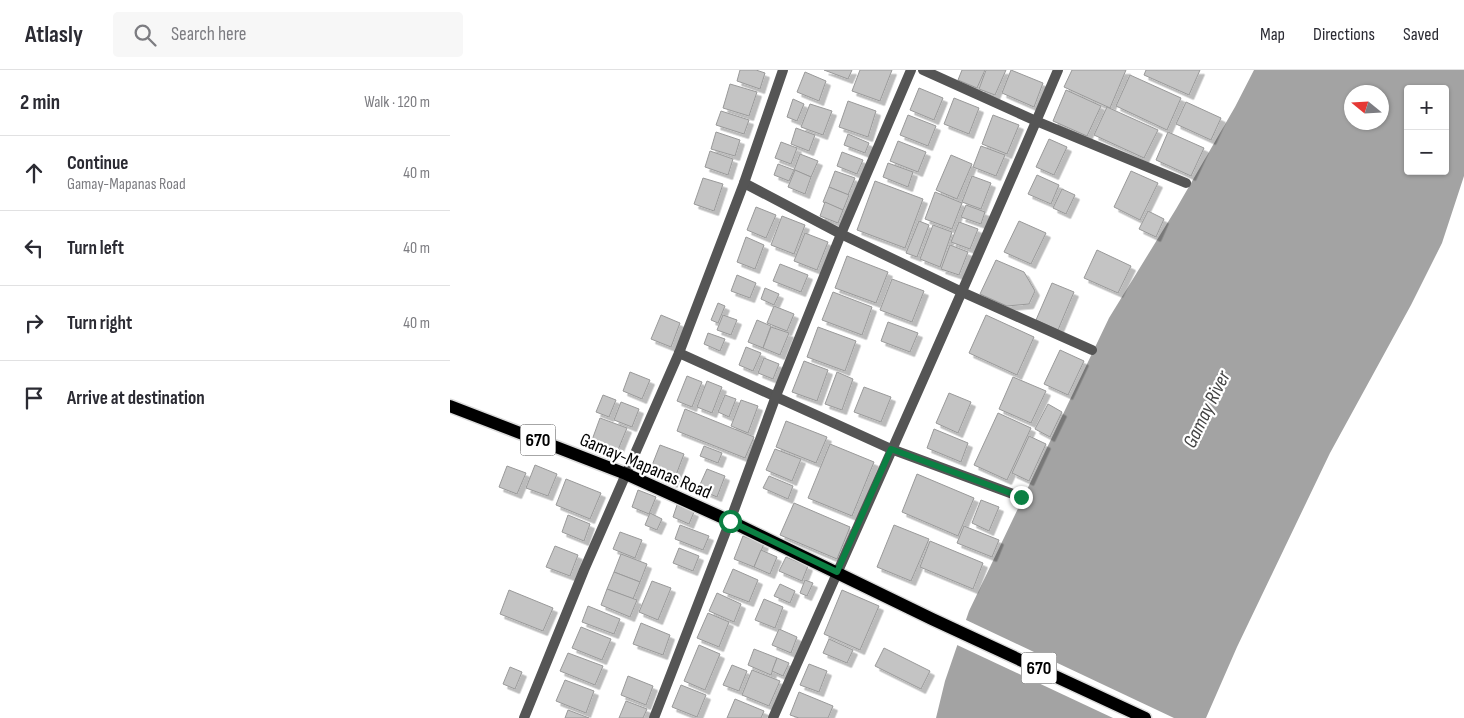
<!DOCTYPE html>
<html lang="en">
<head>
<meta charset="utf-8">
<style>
	:root { --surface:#fff; --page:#f7f7f7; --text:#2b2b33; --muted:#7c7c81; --line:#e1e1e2 }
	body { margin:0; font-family:"Sofia Sans Condensed",sans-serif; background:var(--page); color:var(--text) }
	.controls { position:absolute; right:15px; top:15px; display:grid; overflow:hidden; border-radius:5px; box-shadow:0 1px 4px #0004 }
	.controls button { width:45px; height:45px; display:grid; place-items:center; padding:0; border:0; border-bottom:1px solid var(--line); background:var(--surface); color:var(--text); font:25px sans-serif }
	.compass { position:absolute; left:894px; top:15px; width:45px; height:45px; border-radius:50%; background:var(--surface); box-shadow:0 1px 4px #0004; rotate:288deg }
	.stop { position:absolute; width:15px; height:15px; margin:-11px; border:4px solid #0b8043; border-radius:50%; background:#fff }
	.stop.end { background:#0b8043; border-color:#fff; box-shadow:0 1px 5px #0008 }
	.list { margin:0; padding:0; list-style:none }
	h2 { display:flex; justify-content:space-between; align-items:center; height:65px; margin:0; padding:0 20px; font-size:21px }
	h2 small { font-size:16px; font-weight:400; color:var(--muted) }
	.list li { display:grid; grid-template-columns:32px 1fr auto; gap:15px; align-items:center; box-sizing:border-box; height:75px; padding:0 20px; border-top:1px solid var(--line) }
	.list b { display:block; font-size:19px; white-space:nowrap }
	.list p { margin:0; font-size:16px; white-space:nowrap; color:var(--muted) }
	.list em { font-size:16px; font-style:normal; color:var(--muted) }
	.icon { flex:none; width:28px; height:28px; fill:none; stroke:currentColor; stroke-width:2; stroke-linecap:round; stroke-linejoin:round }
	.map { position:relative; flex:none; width:1014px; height:648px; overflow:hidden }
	header { display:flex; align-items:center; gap:30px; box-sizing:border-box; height:70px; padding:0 25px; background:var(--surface); border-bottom:1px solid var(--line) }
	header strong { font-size:24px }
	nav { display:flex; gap:28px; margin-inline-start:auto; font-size:18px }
	.search { width:350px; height:45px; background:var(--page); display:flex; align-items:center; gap:12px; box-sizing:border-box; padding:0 18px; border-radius:5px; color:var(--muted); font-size:19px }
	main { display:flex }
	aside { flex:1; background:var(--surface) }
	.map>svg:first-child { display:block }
</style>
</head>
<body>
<header>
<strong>Atlasly</strong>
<div class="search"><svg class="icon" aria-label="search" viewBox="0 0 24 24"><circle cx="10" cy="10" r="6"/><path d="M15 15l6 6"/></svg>Search here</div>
<nav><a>Map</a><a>Directions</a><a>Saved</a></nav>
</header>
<main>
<aside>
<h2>2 min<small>Walk · 120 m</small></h2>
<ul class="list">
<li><svg class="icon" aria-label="ahead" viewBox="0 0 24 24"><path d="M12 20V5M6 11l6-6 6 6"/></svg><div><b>Continue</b><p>Gamay-Mapanas Road</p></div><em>40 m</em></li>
<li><svg class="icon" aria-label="left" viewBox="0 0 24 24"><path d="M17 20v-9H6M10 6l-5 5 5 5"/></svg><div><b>Turn left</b></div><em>40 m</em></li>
<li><svg class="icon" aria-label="right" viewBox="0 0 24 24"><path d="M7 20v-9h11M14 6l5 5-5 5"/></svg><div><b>Turn right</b></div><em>40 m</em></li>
<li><svg class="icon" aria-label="arrive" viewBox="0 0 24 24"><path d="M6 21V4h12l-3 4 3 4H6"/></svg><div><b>Arrive at destination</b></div></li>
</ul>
</aside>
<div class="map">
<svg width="1014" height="648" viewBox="0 0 1014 648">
	<defs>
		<filter id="shadow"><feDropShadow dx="4.5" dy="4.5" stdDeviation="0" flood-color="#0004"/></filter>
	</defs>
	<rect width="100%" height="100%" fill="#fff"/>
	<path fill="#a3a3a3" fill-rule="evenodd" d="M804 0H1014V106L992 173 961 235 880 383 787 577 756 648H486L495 611 519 541 659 248 726 139 785 37ZM958 19H995V101H958ZM902 22H932V52H902Z"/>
	<path fill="#fff" d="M514 549 724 648H663L505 574Z"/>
	<g fill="#c4c4c4" stroke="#999" filter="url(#shadow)">
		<path d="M290 0H306L315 3 310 19 287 11Z"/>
		<path d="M374 0H402L398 9Z"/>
		<path d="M410 0H442L430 31 402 21Z"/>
		<path d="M512 0H535L527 18 508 10Z"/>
		<path d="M536 0H556L545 25 529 19Z"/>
		<path d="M561 0 593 13 584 37 552 23Z"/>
		<path d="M622 0H676L660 38 614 17Z"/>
		<path d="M696 0H750L739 25 694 5Z"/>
		<path d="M355 2 376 11 369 31 347 22Z"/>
		<path d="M680 5 731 28 717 60 666 36Z"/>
		<path d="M280 14 307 22 299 46 273 38Z"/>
		<path d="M469 18 493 28 484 50 460 40Z"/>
		<path d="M616 20 651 36 637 66 603 51Z"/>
		<path d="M504 28 529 38 519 64 494 54Z"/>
		<path d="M343 29 354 34 347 51 337 47Z"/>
		<path d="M398 31 426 41 418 67 389 57Z"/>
		<path d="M736 32 771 48 761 70 726 54Z"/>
		<path d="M360 34 382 41 373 65 351 57Z"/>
		<path d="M657 37 708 60 694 88 644 65Z"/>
		<path d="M271 41 299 50 294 64 266 55Z"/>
		<path d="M458 45 486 56 478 76 450 65Z"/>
		<path d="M543 45 569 55 557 84 532 74Z"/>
		<path d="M346 58 365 65 359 81 341 74Z"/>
		<path d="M266 62 290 70 285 86 261 79Z"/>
		<path d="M718 62 754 78 741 106 706 90Z"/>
		<path d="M398 64 419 73 415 83 394 75Z"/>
		<path d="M599 69 617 77 604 105 586 97Z"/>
		<path d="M448 71 476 82 468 102 440 91Z"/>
		<path d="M331 72 347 78 341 94 325 88Z"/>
		<path d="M531 76 555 85 546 106 523 97Z"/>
		<path d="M260 81 283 89 278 105 255 97Z"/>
		<path d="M392 82 413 90 407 104 387 96Z"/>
		<path d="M350 84 368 91 361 107 344 100Z"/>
		<path d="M501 85 522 94 507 129 486 120Z"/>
		<path d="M438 93 463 102 458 117 433 107Z"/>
		<path d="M328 94 344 100 339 111 324 105Z"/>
		<path d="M345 100 361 107 355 124 338 117Z"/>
		<path d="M385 101 405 108 398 125 379 117Z"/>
		<path d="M681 101 708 113 690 150 664 137Z"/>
		<path d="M587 105 609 115 601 134 578 124Z"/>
		<path d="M522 106 541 113 531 139 512 132Z"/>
		<path d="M253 108 273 114 264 141 244 134Z"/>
		<path d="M425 111 473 129 455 178 407 160Z"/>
		<path d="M379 117 399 125 393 140 373 132Z"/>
		<path d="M612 119 625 125 616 144 603 138Z"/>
		<path d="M485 122 512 133 502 159 475 149Z"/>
		<path d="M375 132 393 140 388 153 370 146Z"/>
		<path d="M516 135 535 142 531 154 511 147Z"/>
		<path d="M306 137 326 145 316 168 297 160Z"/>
		<path d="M698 141 714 149 706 167 689 159Z"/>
		<path d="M332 146 355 155 344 184 321 175Z"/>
		<path d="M469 151 479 155 467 187 456 183Z"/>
		<path d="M569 151 596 163 581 194 554 182Z"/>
		<path d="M509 152 528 159 520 179 501 172Z"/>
		<path d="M483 155 502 162 490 197 470 189Z"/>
		<path d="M355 163 378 172 367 200 344 191Z"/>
		<path d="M296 167 314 175 305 199 287 192Z"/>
		<path d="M500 175 518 182 509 205 491 199Z"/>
		<path d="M647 180 681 196 668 223 634 208Z"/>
		<path d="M397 186 438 202 426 233 385 218Z"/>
		<path d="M546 190 574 202 585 221 579 234 557 236 530 224Z"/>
		<path d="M330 194 358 205 351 222 323 211Z"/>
		<path d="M287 205 306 213 300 228 281 221Z"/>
		<path d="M442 209 474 221 462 252 430 240Z"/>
		<path d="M602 213 624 222 608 260 586 250Z"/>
		<path d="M315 218 329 224 324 235 311 229Z"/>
		<path d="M383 222 422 237 412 265 372 250Z"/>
		<path d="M268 233 275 236 268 253 261 250Z"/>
		<path d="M324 236 344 244 337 261 317 253Z"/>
		<path d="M211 245 230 253 221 277 201 269Z"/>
		<path d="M273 245 287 250 281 265 267 260Z"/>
		<path d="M536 245 584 267 567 305 519 283Z"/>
		<path d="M307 250 321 256 313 278 298 272Z"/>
		<path d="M438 252 468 263 460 282 431 271Z"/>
		<path d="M321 257 339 263 330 285 313 278Z"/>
		<path d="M368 257 406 271 395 301 357 287Z"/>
		<path d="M258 263 275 269 270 281 254 274Z"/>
		<path d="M296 277 311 283 303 301 289 295Z"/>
		<path d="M610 280 634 291 618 325 594 314Z"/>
		<path d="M314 288 329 294 323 309 308 303Z"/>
		<path d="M354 291 378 300 367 331 342 322Z"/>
		<path d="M180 302 200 310 192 329 173 321Z"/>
		<path d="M387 302 403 309 392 340 375 334Z"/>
		<path d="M237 306 252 312 242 337 227 331Z"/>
		<path d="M563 307 596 321 581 353 549 339Z"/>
		<path d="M257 311 272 317 262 343 247 337Z"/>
		<path d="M414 317 441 327 431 352 404 342Z"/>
		<path d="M499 323 521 332 508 363 486 353Z"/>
		<path d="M153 325 166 330 159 347 146 342Z"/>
		<path d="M275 325 286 329 279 347 268 342Z"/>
		<path d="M291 330 308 336 298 363 281 356Z"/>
		<path d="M171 332 189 339 182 357 164 350Z"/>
		<path d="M598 334 612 342 600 367 585 359Z"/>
		<path d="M235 339 304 367 295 388 227 361Z"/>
		<path d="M548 343 581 358 557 410 524 395Z"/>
		<path d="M150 348 177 358 168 380 142 370Z"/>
		<path d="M336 351 377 367 366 393 326 377Z"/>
		<path d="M484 359 518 373 511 392 477 378Z"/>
		<path d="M579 366 596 374 579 411 562 403Z"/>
		<path d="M380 374 424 392 402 446 358 428Z"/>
		<path d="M210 375 234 384 223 413 199 403Z"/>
		<path d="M254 376 272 383 268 393 250 386Z"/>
		<path d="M325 379 351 389 342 411 316 400Z"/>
		<path d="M85 395 107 404 98 426 76 418Z"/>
		<path d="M57 396 76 403 67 424 49 417Z"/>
		<path d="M257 399 275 406 267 427 248 419Z"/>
		<path d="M467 404 524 428 508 466 452 442Z"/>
		<path d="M319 406 343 416 338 429 313 418Z"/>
		<path d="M116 409 151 423 140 449 106 435Z"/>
		<path d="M188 420 206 427 199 444 182 437Z"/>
		<path d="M531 430 549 437 539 461 522 453Z"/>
		<path d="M344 433 400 457 387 489 330 465Z"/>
		<path d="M227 435 244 442 239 454 223 447Z"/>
		<path d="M200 443 212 449 207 460 195 455Z"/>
		<path d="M118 445 140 454 134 471 112 462Z"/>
		<path d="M230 455 259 466 253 480 225 469Z"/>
		<path d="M444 455 479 469 461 511 427 497Z"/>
		<path d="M514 456 549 470 542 487 507 473Z"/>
		<path d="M170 462 192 470 185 488 163 479Z"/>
		<path d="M293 466 314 474 304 497 284 489Z"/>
		<path d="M480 471 533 493 523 519 470 497Z"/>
		<path d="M105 476 128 485 120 506 96 497Z"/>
		<path d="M229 478 249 486 243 501 223 493Z"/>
		<path d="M311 480 327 487 320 504 304 497Z"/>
		<path d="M171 484 197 494 190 512 164 502Z"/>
		<path d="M336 487 358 496 352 511 329 501Z"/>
		<path d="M283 499 308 510 299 532 273 522Z"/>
		<path d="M164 502 190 512 183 529 157 519Z"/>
		<path d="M355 510 363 513 357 526 350 523Z"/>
		<path d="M202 511 221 518 208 550 189 542Z"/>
		<path d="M330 514 345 521 340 533 324 526Z"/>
		<path d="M157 519 187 530 180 547 151 535Z"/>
		<path d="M59 520 103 538 93 561 50 544Z"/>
		<path d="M392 520 429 536 410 580 374 564Z"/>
		<path d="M267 523 291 534 284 552 259 541Z"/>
		<path d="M314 529 333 537 325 558 305 550Z"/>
		<path d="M138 536 170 549 164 564 132 552Z"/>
		<path d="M258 543 279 552 269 577 247 568Z"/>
		<path d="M191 553 220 565 213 585 183 574Z"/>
		<path d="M131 557 161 569 152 590 122 578Z"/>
		<path d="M329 559 347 567 341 583 322 575Z"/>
		<path d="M379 569 403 580 397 593 373 583Z"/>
		<path d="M249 575 270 584 255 620 234 611Z"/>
		<path d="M434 578 480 601 471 619 425 596Z"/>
		<path d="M304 579 327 588 321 605 298 595Z"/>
		<path d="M118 583 153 596 145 615 110 601Z"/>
		<path d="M327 588 339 593 333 606 322 601Z"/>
		<path d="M359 594 377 601 369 622 350 615Z"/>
		<path d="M282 595 297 601 289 621 273 615Z"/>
		<path d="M60 597 72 602 65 619 53 614Z"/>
		<path d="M302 600 330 611 319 636 292 625Z"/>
		<path d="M178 606 203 616 196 635 171 625Z"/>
		<path d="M115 610 144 621 136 643 106 631Z"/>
		<path d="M231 615 256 625 247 647 222 637Z"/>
		<path d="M349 622 383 636 378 648H349L340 645Z"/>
		<path d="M285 629 314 641 311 648H277Z"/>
		<path d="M176 631 197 639 193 648H169Z"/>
		<path d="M118 640 139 648H115Z"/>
	</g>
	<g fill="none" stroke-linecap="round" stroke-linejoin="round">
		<g stroke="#dbdbdb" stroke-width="15">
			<path id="primary" d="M0 336 176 404 280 451 482 549 695 648"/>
		</g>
		<g stroke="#555" stroke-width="10">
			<path d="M473 0 586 51 736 113"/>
			<path d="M294 113 391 164 512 222 642 280"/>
			<path d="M229 283 441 379 571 427"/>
			<path d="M74 648 134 500 176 404"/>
			<path d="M204 648 280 451 326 326 391 164 461 0"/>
		</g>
		<g stroke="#555" stroke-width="10">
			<path d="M176 404 229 283 294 113 333 0"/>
			<path d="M323 648C418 432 516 217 608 0"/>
		</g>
		<use href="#primary" stroke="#000" stroke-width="12"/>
	</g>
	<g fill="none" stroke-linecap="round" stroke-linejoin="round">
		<path stroke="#0b8043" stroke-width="6" d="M280 451 387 502 441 379 571 427"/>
	</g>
	<g text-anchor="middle" stroke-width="4.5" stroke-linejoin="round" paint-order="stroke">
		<g fill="#fff" stroke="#4c4c4c" stroke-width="1">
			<rect x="70.5" y="354.5" width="35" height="31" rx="4"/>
			<rect x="571.5" y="582.5" width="35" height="31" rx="4"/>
		</g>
		<g font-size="18" font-weight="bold" fill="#000">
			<text x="88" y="376">670</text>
			<text x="589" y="604">670</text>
		</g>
		<g font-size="19" fill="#000" stroke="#fff">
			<text transform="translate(196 395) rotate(23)" y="7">Gamay-Mapanas Road</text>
		</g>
		<g font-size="20" font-style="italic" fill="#444" stroke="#fff">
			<text transform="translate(756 339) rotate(-64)" y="7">Gamay River</text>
		</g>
	</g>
</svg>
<div class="controls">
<button>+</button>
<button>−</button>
</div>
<svg class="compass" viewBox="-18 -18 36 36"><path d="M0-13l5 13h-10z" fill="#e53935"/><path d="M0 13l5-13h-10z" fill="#7c7c81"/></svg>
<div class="stop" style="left:280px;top:451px"></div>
<div class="stop end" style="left:571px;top:427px"></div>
</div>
</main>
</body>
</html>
